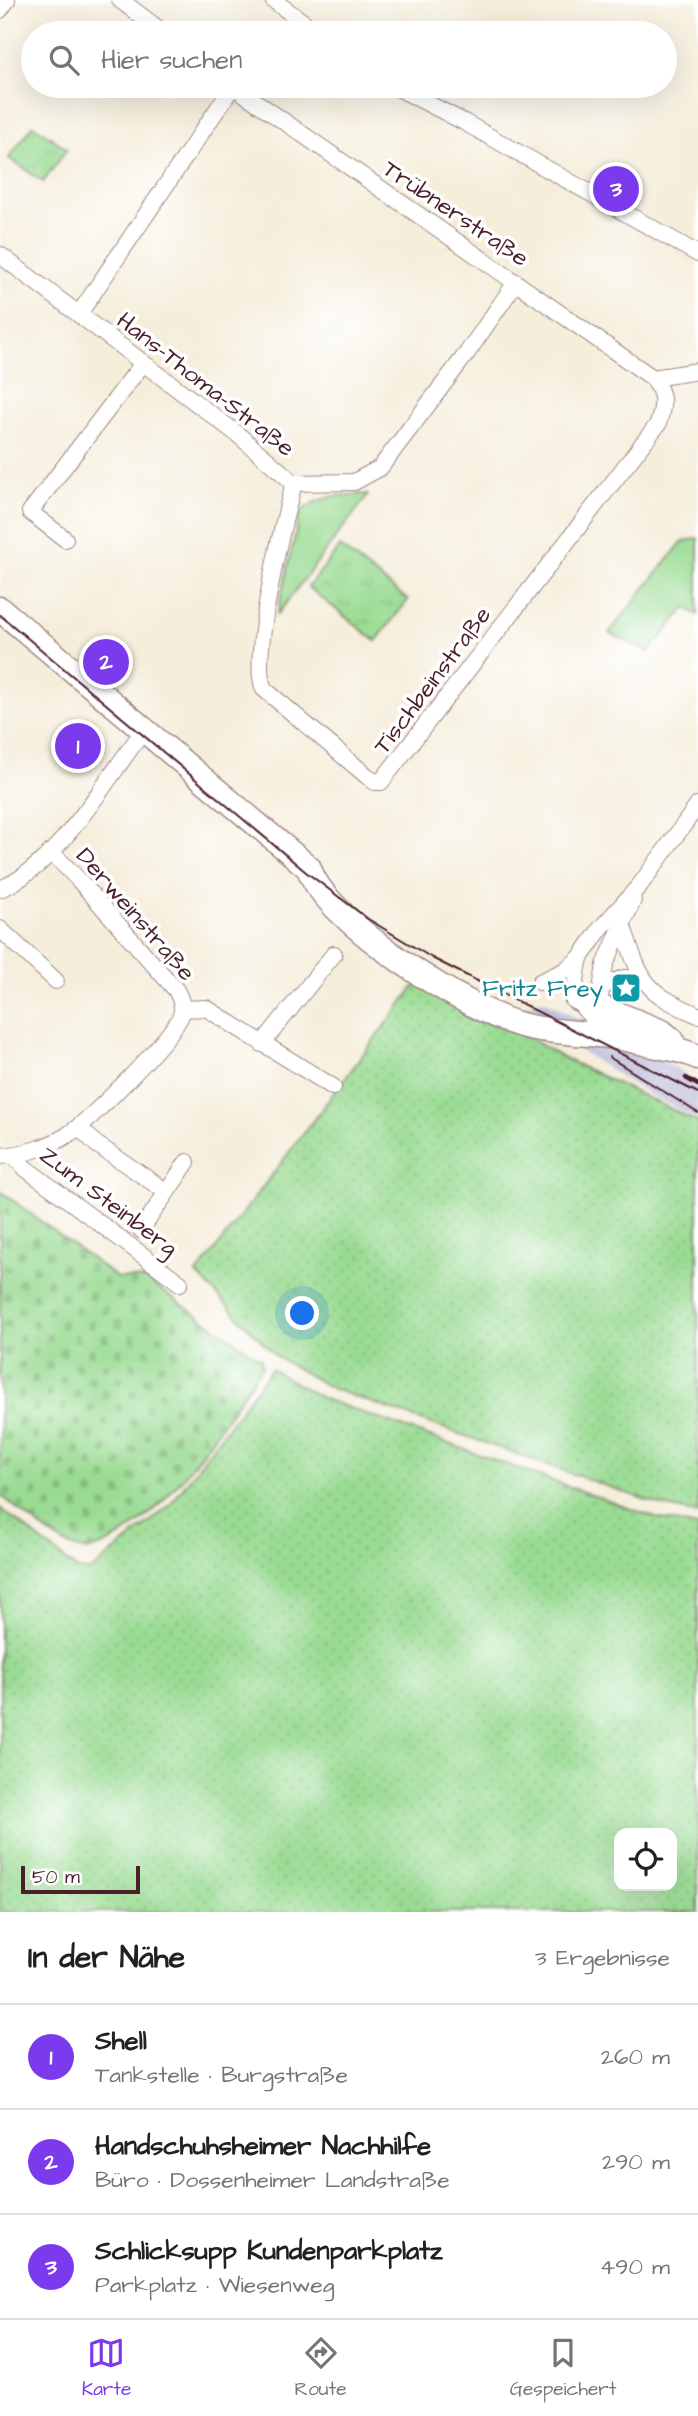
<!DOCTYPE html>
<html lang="de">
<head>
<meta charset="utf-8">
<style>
	:root { --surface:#fff; --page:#f2f2f2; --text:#202124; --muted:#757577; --line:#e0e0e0; --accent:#7c3aed }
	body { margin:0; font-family:"Architects Daughter",sans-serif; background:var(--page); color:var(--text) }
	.controls { position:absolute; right:21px; bottom:21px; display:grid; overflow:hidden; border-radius:14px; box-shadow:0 7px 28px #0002 }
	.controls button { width:63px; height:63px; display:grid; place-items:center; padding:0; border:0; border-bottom:2px solid var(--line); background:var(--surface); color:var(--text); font:35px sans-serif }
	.scale { position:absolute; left:21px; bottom:18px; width:119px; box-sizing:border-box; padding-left:7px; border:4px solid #4a1f2b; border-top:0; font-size:19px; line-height:24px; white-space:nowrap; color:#4a1f2b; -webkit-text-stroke:5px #fff; paint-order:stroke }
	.you { position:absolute; left:303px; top:1314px; width:24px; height:24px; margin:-18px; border:5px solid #fff; border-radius:50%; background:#1a73e8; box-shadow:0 0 0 10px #1a73e833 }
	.badge { display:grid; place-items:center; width:46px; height:46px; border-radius:50%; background:var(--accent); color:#fff; font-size:23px; font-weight:700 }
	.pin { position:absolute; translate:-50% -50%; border:4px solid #fff; box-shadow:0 2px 7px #0006 }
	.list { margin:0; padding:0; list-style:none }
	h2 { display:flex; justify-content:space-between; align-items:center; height:91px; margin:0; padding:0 28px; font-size:30px }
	h2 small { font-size:23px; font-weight:400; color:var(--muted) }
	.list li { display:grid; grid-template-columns:46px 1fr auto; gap:21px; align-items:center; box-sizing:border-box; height:105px; padding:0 28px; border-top:2px solid var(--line) }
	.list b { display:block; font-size:26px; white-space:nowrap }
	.list p { margin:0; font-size:23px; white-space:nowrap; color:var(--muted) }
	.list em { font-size:23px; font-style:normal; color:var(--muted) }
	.icon { flex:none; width:38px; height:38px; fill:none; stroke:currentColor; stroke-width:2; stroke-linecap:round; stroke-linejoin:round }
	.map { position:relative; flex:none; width:698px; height:1912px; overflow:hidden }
	.search { position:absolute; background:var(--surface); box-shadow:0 7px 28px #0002; left:21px; right:21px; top:21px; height:77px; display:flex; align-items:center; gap:18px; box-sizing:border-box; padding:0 24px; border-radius:38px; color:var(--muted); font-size:26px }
	.sheet { height:406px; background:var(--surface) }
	nav { display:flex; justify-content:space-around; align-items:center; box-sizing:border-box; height:98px; border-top:2px solid var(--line); background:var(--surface); font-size:19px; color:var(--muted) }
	nav a { display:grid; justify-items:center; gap:4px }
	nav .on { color:var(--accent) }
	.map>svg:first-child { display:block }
</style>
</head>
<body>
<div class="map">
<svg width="698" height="1912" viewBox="0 0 698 1912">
	<defs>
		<pattern id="cemetery-stones" width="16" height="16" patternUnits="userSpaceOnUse" patternTransform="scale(1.75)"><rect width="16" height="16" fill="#99db92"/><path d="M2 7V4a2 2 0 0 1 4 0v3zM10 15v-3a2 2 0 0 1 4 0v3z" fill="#85bc7e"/></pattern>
		<pattern id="park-tufts" width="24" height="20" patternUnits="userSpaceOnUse" patternTransform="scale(1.75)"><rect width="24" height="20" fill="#99db92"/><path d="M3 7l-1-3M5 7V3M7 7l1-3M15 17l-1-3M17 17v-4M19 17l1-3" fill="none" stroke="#85bc7e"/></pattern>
		<pattern id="garden-dots" width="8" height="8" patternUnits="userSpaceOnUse" patternTransform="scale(1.75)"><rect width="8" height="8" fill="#99db92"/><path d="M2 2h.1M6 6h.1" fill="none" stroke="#85bc7e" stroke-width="1.8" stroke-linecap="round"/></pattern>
	</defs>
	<rect width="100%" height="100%" fill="#fff"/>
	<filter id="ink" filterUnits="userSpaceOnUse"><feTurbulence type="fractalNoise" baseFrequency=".0143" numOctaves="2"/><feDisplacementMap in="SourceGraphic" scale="14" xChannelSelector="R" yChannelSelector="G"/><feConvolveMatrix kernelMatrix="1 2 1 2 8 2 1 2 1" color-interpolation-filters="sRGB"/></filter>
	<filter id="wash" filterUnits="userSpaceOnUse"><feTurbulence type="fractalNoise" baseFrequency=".00686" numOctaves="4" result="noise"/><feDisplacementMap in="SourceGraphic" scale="28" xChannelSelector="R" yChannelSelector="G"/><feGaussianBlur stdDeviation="1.57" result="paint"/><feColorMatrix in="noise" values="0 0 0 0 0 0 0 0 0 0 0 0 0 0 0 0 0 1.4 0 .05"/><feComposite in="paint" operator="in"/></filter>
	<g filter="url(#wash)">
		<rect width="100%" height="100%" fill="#f5eedb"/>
		<path fill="#c2c1dc" d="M543 1000 683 1072 698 1089V1119L654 1097 601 1064 517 1008Z"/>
		<g fill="#99db92" stroke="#727d5e" stroke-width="2">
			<path d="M360 494 368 495 277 615 300 513C314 497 340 495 360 494Z"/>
			<path d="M698 538V615L686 607 649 652 609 633 682 542Z"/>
		</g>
		<path fill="url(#cemetery-stones)" stroke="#727d5e" stroke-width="2" d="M0 1191 117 1278 145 1279 261 1359 262 1366C232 1409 203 1456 168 1495 152 1514 105 1555 79 1549 53 1542 22 1511 0 1495Z"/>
		<g fill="url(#park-tufts)" stroke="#727d5e" stroke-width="2">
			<path d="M33 125 67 149 43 182 9 158Z"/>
			<path d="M340 547 408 600 376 641 308 587Z"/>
		</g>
		<g fill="url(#garden-dots)" stroke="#727d5e" stroke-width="2" fill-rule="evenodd">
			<path d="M424 974 563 1058 698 1122V1514L663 1506 333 1389 277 1357 197 1274Z"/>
			<path d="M271 1369 324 1399 656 1518 698 1527V1912H0V1508L78 1570 91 1571 169 1506ZM619 1833H672V1886H619Z"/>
		</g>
	</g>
	<g filter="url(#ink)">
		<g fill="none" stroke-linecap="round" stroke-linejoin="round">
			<g stroke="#a08683" stroke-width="18">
				<g id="minor">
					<path d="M120 0 164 33"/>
					<path d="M273 0 318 33"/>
					<path d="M0 10 7 0"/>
					<path d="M233 86 653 378C665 395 664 405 658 424L381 782H375L367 776 264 689C249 660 284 519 294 483"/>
					<path d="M394 86 464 122 698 254"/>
					<path d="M0 255 236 433 294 483 354 482 380 468 467 353 516 282"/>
					<path d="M79 314 233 86"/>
					<path d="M653 378 698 371"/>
					<path d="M65 539 30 512 143 363"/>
					<path d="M0 889C58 866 106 779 144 730"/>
					<path d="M622 924C641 980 641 991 698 1015"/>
					<path d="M0 929 56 981"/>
					<path d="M580 958C569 1003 580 1010 617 1034"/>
					<path d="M540 982 564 971 580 958 601 928 640 885 698 805"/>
					<path d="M603 986 624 978 642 979"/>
					<path d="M593 1005 600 996 605 965 633 900"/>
					<path d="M182 1009 206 1008 333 1087"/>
					<path d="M262 1044 334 954"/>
					<path d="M79 1127 96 1144 167 1192 141 1230"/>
					<path d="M12 1155 25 1168 180 1283"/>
					<path d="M0 1156C22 1155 48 1147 66 1136 89 1122 172 1038 181 1015 184 1006 180 998 176 990L77 878 51 852"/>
					<path d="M167 1192 187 1162"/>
				</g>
			</g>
			<g stroke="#a08683" stroke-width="27">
				<g id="primary">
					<path d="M0 609 309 868C325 922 471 1013 525 1026 549 1032 574 1032 599 1035 621 1037 641 1042 662 1047 674 1049 687 1052 698 1057"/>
					<path d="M577 998 662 1032 672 1040"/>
				</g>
			</g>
			<use href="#minor" stroke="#fff" stroke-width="16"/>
			<use href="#primary" stroke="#fff" stroke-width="24"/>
			<g stroke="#4a1f2b" stroke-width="2">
				<path d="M0 615 306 872 368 919 432 958 698 1093"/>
				<path d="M609 1057 698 1113"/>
			</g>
			<path stroke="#4a1f2b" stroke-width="4.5" d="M686 1078 698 1085"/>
		</g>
	</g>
	<defs>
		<g id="sight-square" transform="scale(1.575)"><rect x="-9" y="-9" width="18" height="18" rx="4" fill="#0f9aa8" stroke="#fff"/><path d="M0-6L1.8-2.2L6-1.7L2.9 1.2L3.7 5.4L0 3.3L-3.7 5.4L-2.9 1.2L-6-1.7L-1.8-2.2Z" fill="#fff"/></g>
	</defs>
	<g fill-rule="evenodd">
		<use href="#sight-square" x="626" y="988"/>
	</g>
	<g text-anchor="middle" stroke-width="7" stroke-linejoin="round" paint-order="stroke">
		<g font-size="24" fill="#4a1f2b" stroke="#fff">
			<text transform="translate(456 213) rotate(34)" y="8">Trübnerstraße</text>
			<text transform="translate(206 384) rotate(38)" y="8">Hans-Thoma-Straße</text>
			<text transform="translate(432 680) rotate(-53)" y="8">Tischbeinstraße</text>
			<text transform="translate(136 914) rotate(49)" y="8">Derweinstraße</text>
			<text transform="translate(109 1201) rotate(37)" y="8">Zum Steinberg</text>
		</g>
		<g font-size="24" fill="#0d838f" stroke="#fff" text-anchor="end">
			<text x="603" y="996">Fritz Frey</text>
		</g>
	</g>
</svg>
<div class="controls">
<button><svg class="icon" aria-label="locate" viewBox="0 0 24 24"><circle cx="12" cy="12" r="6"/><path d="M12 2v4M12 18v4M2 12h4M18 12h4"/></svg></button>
</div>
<div class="scale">50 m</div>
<div class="you"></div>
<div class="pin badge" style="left:78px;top:746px">1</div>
<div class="pin badge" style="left:106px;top:662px">2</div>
<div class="pin badge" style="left:616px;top:189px">3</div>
<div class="search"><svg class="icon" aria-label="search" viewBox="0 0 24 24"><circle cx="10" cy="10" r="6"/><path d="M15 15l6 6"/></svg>Hier suchen</div>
</div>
<section class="sheet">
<h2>In der Nähe<small>3 Ergebnisse</small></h2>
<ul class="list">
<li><span class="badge">1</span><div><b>Shell</b><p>Tankstelle · Burgstraße</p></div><em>260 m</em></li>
<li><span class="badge">2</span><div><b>Handschuhsheimer Nachhilfe</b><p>Büro · Dossenheimer Landstraße</p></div><em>290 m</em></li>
<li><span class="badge">3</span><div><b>Schlicksupp Kundenparkplatz</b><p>Parkplatz · Wiesenweg</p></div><em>490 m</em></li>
</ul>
</section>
<nav>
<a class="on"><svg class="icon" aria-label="map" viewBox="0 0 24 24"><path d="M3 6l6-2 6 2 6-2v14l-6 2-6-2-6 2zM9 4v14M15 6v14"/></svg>Karte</a>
<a><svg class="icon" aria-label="directions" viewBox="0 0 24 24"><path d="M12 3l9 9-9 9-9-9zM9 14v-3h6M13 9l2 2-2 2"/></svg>Route</a>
<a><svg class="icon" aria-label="saved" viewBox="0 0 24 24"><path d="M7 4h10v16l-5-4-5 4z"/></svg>Gespeichert</a>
</nav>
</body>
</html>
